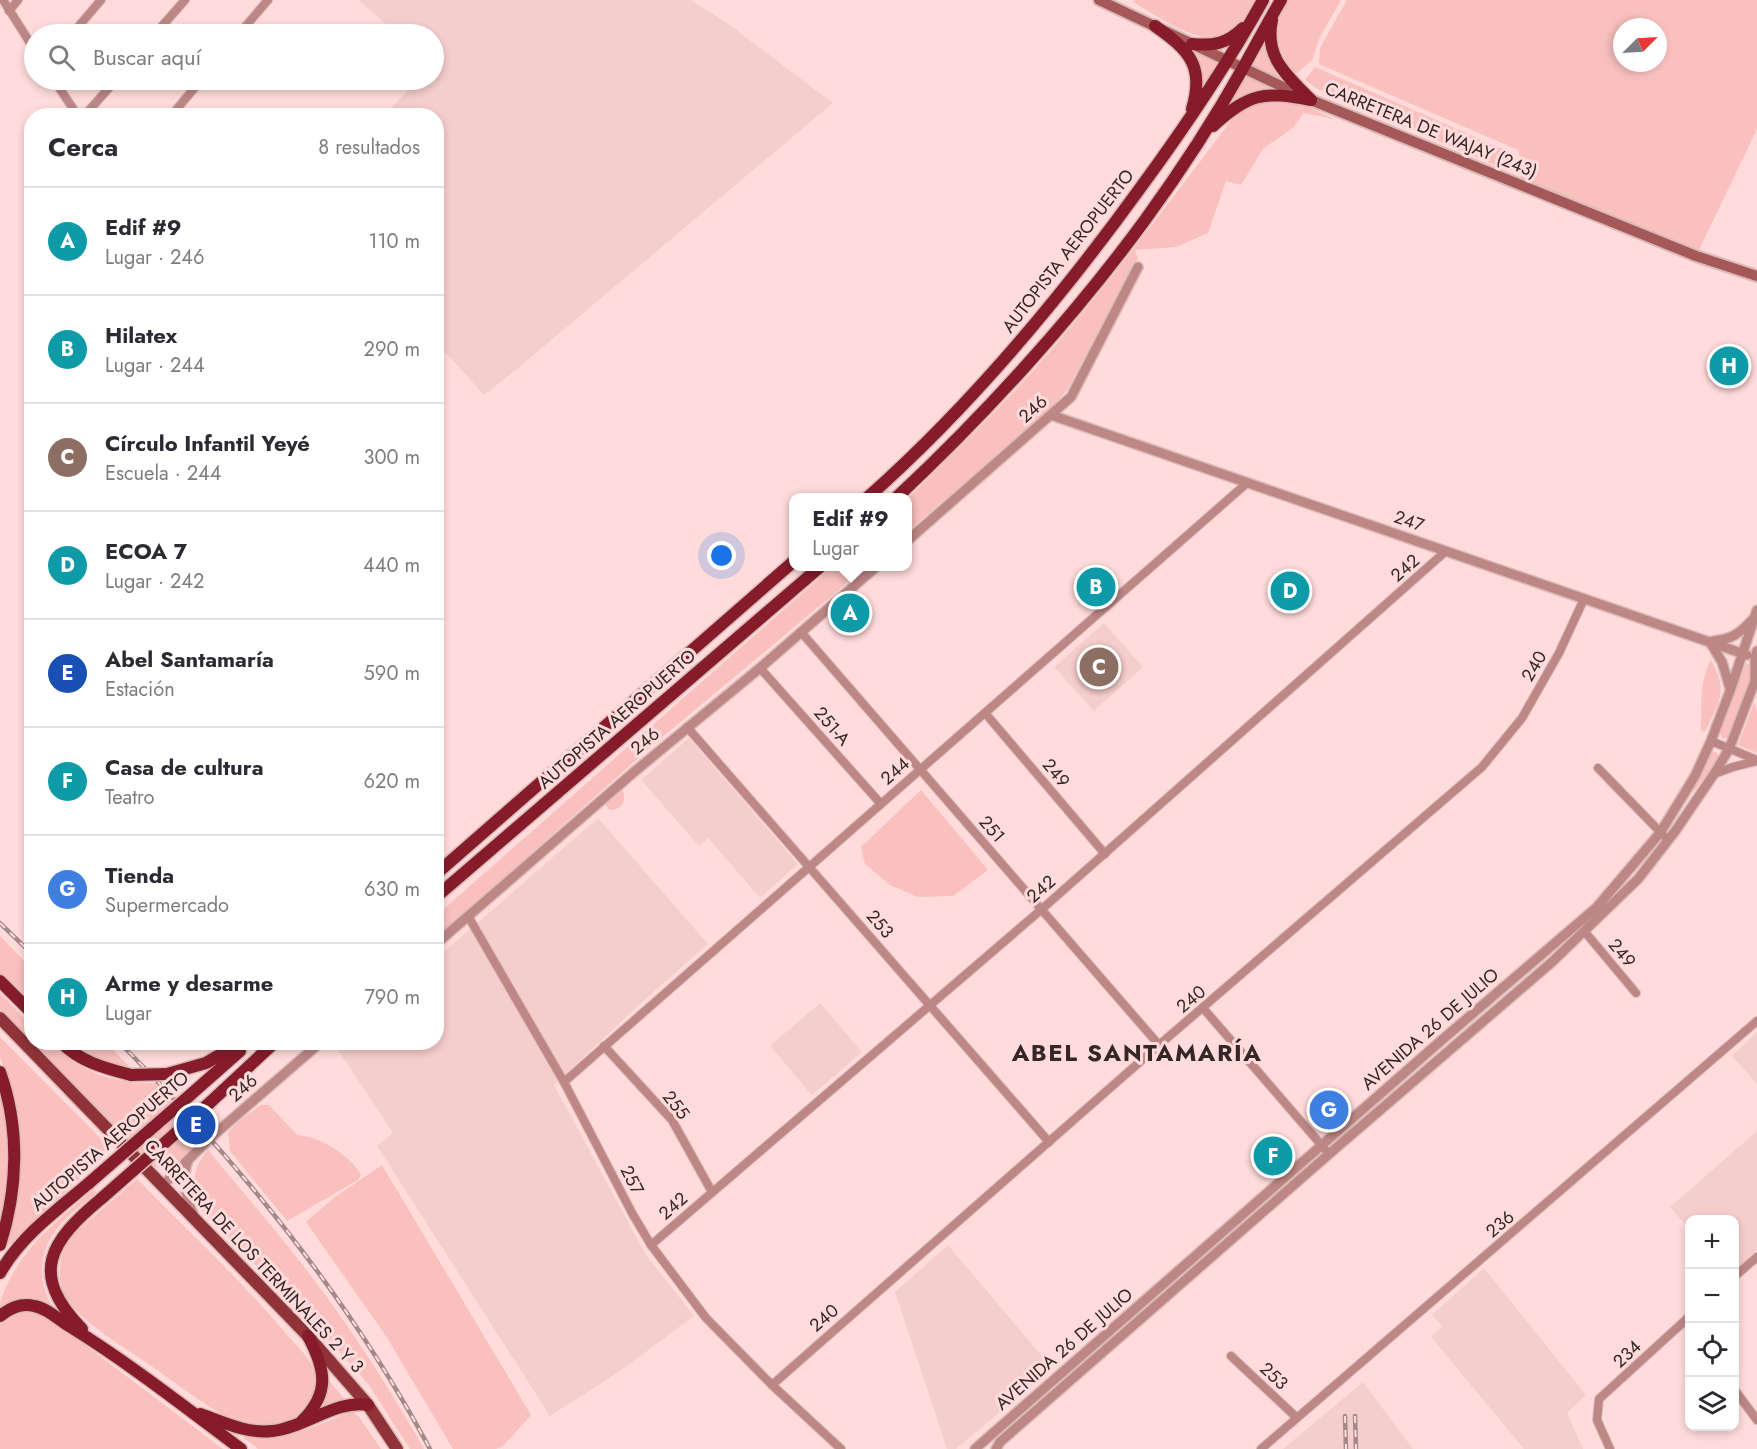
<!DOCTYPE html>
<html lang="es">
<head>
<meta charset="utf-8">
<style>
	:root { --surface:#fff; --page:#f2f2f3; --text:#2b2b33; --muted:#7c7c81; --line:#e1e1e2; --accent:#337a73 }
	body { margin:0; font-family:Jost,sans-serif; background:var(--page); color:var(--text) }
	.controls { position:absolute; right:18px; bottom:18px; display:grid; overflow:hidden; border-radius:12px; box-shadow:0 3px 9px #0003 }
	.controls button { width:54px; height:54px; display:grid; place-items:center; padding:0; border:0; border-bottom:2px solid var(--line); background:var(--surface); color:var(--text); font:30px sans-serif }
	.compass { position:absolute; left:1613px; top:18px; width:54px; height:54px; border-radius:50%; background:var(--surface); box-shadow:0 3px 9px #0003; rotate:66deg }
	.you { position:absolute; left:722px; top:556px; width:21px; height:21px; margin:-15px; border:4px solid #fff; border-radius:50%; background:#1a73e8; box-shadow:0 0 0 9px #1a73e833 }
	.badge { display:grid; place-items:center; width:39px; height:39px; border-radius:50%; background:var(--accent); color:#fff; font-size:20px; font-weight:700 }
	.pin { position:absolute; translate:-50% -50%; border:3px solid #fff; box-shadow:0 2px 6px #0006 }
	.popup { position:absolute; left:789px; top:493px; width:123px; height:78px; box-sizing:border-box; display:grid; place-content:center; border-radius:12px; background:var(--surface); filter:drop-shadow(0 2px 4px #0005); font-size:20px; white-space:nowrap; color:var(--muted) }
	.popup b { font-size:22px; color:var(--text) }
	.popup::after { content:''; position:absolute; left:50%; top:100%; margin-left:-12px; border:12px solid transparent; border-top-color:var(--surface) }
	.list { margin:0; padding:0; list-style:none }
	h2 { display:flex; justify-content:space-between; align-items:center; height:78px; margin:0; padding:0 24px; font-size:26px }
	h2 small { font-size:20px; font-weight:400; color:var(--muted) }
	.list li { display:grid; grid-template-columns:39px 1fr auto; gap:18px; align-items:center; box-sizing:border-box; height:108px; padding:0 24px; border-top:2px solid var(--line) }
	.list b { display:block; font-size:22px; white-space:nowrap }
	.list p { margin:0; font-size:20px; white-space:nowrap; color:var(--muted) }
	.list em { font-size:20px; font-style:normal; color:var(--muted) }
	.icon { flex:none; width:33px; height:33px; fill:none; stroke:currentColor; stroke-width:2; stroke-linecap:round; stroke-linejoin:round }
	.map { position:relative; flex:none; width:1757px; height:1449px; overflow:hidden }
	.search { position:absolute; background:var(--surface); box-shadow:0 3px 9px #0003; left:24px; top:24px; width:420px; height:66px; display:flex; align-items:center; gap:15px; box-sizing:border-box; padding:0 21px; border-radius:33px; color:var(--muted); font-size:22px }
	.panel { position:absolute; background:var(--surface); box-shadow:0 3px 9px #0003; left:24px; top:108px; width:420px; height:942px; border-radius:24px }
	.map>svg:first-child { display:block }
</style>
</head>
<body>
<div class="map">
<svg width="1757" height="1449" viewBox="0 0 1757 1449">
	<rect width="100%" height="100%" fill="#ffdcdb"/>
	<g fill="#f5cdcc">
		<path d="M359 0H691L727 23 833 103 511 374 484 395 437 343 436 116 384 115 418 80H434V34H397Z"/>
		<path d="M1104 623 1143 667 1094 711 1054 667Z"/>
		<path d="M689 738 798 864 760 898 708 838 699 846 641 780Z"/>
		<path d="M598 818 708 944 641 1003 554 1085 646 1255 694 1316 620 1371 550 1416 377 1146 393 1133 335 1045 338 1042H436L437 958Z"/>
		<path d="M820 1003 862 1052 812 1095 770 1046Z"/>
		<path d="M1757 1032V1084L1732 1056Z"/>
		<path d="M1757 1131V1250L1735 1271 1734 1220H1690L1689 1229 1670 1207Z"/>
		<path d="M948 1245 1052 1368 956 1449H947L895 1292Z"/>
		<path d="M1484 1268 1586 1395 1567 1413 1583 1449H1524L1431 1337 1442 1326 1432 1315Z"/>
		<path d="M1363 1382 1413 1449H1283Z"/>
	</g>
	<g fill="#f9c0be" fill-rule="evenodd">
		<path d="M1135 0H1256C1250 11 1244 22 1234 30 1208 54 1158 16 1133 2Z"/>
		<path d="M1287 0H1341L1320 37 1312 60 1297 73H1292C1268 49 1271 28 1287 0Z"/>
		<path d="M1347 0H1757V129L1696 256 1519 183 1522 165 1518 150 1319 64 1320 48ZM1622 27H1658V63H1622Z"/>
		<path d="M1263 42 1271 65 1281 79 1251 65Z"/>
		<path d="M1192 50 1219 63 1203 85 1200 67Z"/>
		<path d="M1315 67 1514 154 1517 164 1510 172 1318 89 1305 80Z"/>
		<path d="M1244 75 1277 91C1248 92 1244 96 1221 113Z"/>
		<path d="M1278 100 1301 103 1334 119 1303 113 1294 127 1263 149 1241 185 1226 181 1208 233 1176 247 1135 250 1138 258 1067 390 1052 408 907 532V499C957 450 1008 401 1053 348 1116 274 1174 196 1233 118 1247 107 1259 102 1278 100Z"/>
		<path d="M832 567H866L653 745 437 937V915Z"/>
		<path d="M1711 660C1729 693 1719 701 1705 732L1701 730C1702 707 1699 682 1711 660Z"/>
		<path d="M1746 663 1751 665 1749 686 1728 738H1722L1720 732Z"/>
		<path d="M1754 703 1757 710V753L1738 745Z"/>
		<path d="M1711 752H1716L1719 756 1707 775 1692 793Z"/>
		<path d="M622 788C627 799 623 810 610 810L604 804Z"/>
		<path d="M921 790 988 870 953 896 918 897 890 885 865 864 861 847Z"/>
		<path d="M0 936 31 968V1007L0 976Z"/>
		<path d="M0 993 31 1025V1041L0 1009Z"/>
		<path d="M0 1037 111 1149 8 1246 6 1245 18 1193 20 1162 17 1114 8 1079 0 1057Z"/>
		<path d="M33 1043C58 1042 57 1051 77 1064 101 1079 134 1085 162 1083L211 1135C196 1148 175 1176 153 1166Z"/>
		<path d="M68 1043H106L129 1066C104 1064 89 1057 68 1043Z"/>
		<path d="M0 1092C9 1135 9 1177 0 1221Z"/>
		<path d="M261 1105H269L297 1135C318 1136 351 1155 361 1175L358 1180 287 1221 230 1151 228 1132 239 1121Z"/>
		<path d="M208 1150C235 1183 263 1215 290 1249 340 1311 384 1379 424 1449H410L369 1385 332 1343 199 1208C190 1187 193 1167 208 1150Z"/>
		<path d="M382 1165 531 1415 503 1446 496 1449H453L386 1336 306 1222 335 1197Z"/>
		<path d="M137 1179C188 1231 242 1281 289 1337 298 1347 312 1360 316 1374 319 1389 313 1404 302 1415 285 1431 252 1426 232 1420 201 1403 173 1381 144 1361 122 1346 84 1323 69 1302 55 1282 58 1256 70 1237Z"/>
		<path d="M94 1189 96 1193C84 1203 70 1213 60 1225 40 1246 36 1281 52 1305 35 1296 16 1296 0 1307 0 1297 5 1290 9 1281 28 1242 62 1217 94 1189Z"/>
		<path d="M21 1310 40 1311 223 1449H0V1325L4 1318Z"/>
		<path d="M329 1381 344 1398 343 1402 321 1411 327 1395Z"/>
		<path d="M354 1412 359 1417 381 1449H258L243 1437 244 1436C279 1441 315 1428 346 1413Z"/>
	</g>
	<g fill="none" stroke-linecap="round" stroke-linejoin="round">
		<g stroke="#dbbbba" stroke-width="10">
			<g id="minor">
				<path d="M3 0 34 49"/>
				<path d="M9 11 18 0"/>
				<path d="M72 34 101 0"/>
				<path d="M155 34 185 0"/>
				<path d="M239 34 268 0"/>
				<path d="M54 80 78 116"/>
				<path d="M84 116 116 80"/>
				<path d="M171 116 201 80"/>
				<path d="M801 632 1159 1045"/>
				<path d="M760 668 881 804"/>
				<path d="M985 713 1105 854"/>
				<path d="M687 727 1049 1142"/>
				<path d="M1711 741 1757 760"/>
				<path d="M1598 768 1668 840"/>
				<path d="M1714 774 1733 767 1757 761"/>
				<path d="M468 916 564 1082 632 1213 651 1245 706 1318 772 1385 841 1449"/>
				<path d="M1585 932 1636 993"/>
				<path d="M1203 1008 1329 1154"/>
				<path d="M604 1046 672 1120 712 1192"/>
				<path d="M564 1082 1247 483"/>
				<path d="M651 1245 1042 909 1446 551"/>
				<path d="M1734 1277 1757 1257"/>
				<path d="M1231 1356 1296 1417"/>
				<path d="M772 1385 1159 1045 1482 767 1522 718 1559 653 1584 599"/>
				<path d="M1734 1389 1757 1420"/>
				<path d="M1261 1449 1757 1021"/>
				<path d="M1610 1449 1597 1420 1599 1399 1690 1316"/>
			</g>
		</g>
		<g stroke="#dbbbba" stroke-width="12">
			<g id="tertiary">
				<path d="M1051 415 1747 655"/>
				<path d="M907 541 1071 397 1138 267"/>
				<path d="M1713 641C1732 639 1739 634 1752 620"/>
				<path d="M1710 642 1722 662 1730 688"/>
				<path d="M436 944 634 772 760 668 877 566"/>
				<path d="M188 1160C181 1179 186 1197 194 1216"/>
				<path d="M163 1185 209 1139 321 1042"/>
				<path d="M975 1449 1443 1039 1597 907 1660 833 1695 776 1711 741 1730 691 1757 610"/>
				<path d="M996 1449 1000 1442 1329 1154 1552 962 1638 879 1676 830 1714 774 1729 749 1755 681V658L1757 651"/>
			</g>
		</g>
		<g stroke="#dbbbba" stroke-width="14">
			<path id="secondary" d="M1099 0 1311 100 1696 256 1757 276"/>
		</g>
		<g stroke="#dbbbba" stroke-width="15">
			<path id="primary" d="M0 1018 308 1336 368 1405 397 1449"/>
		</g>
		<g stroke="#dbbbba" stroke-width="15">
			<g id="trunk">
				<path d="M1272 20C1264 58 1287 75 1311 100"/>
				<path d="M1155 26C1189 50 1205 66 1192 109"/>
				<path d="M1192 44C1213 46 1227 44 1243 28"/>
				<path d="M1213 126C1249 93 1264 91 1311 100"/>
				<path d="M867 498C971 406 1060 299 1141 187 1185 127 1227 65 1263 0"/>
				<path d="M896 498C984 416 1074 317 1145 220 1180 172 1214 120 1243 68 1256 45 1268 22 1281 0"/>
				<path d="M436 874 793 562"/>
				<path d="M436 897 821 566"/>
				<path d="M0 981 32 1013"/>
				<path d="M61 1042C80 1062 105 1068 131 1075"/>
				<path d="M0 1072C20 1128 18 1189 0 1245"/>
				<path d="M167 1074 206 1063 242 1042"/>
				<path d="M189 1096 240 1051"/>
				<path d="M202 1110 275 1042"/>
				<path d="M0 1273C21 1236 57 1210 89 1183"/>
				<path d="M0 1316C10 1308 22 1303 34 1306 47 1308 58 1319 69 1326 129 1363 185 1407 241 1449"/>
				<path d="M82 1329C28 1274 50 1241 102 1198"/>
				<path d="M200 1414C223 1422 247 1434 272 1431 304 1428 337 1399 368 1405"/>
				<path d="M302 1421C330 1393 326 1370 308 1336"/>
			</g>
		</g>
		<use href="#minor" stroke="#bd8786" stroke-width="8"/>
		<use href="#tertiary" stroke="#bd8786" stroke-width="9"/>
		<use href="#secondary" stroke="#a45858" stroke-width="10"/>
		<use href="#primary" stroke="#8f3338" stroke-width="12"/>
		<use href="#trunk" stroke="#861c2a" stroke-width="12"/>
		<g stroke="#a38988" stroke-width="4.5">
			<g id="rail">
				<path d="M0 923 32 954"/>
				<path d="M119 1042C240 1163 349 1298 430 1449"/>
				<path d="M1345 1416 1346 1449"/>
				<path d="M1355 1416 1356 1449"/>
			</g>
		</g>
		<use href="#rail" stroke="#ffdcdb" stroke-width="2" stroke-dasharray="7" stroke-linecap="butt"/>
		<g stroke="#dbbbba" stroke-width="15" stroke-linecap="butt">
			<g id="trunk-bridge">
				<path d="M131 1075 167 1074"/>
				<path d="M89 1183 189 1096"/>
				<path d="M102 1198 202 1110"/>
			</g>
		</g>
		<use href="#trunk-bridge" stroke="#861c2a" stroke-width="12"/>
	</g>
	<g text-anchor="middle" stroke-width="6" stroke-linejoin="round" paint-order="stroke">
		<g font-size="18" fill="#362626" stroke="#ffdcdb">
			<text transform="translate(1431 130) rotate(22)" y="6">CARRETERA DE WAJAY (243)</text>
			<text transform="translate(1068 251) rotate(-52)" y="6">AUTOPISTA AEROPUERTO</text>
			<text transform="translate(1033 409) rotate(-42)" y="6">246</text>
			<text transform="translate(1409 521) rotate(19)" y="6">247</text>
			<text transform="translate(1405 568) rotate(-41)" y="6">242</text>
			<text transform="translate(1534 666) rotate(-60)" y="6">240</text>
			<text transform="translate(617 719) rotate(-41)" y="6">AUTOPISTA AEROPUERTO</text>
			<text transform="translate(832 726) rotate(49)" y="6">251-A</text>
			<text transform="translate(645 741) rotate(-40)" y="6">246</text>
			<text transform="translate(895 771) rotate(-41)" y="6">244</text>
			<text transform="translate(1056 773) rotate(50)" y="6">249</text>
			<text transform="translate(992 829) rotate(49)" y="6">251</text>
			<text transform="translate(1041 889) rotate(-41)" y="6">242</text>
			<text transform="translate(880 924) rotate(49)" y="6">253</text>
			<text transform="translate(1622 953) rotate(50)" y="6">249</text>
			<text transform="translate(1191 999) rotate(-40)" y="6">240</text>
			<text transform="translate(1430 1029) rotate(-41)" y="6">AVENIDA 26 DE JULIO</text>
			<text transform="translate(243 1088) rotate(-41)" y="6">246</text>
			<text transform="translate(676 1105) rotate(52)" y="6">255</text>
			<text transform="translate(110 1141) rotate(-41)" y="6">AUTOPISTA AEROPUERTO</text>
			<text transform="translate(632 1180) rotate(63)" y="6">257</text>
			<text transform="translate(673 1206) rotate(-41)" y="6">242</text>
			<text transform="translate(1500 1224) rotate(-40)" y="6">236</text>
			<text transform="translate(254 1256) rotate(47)" y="6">CARRETERA DE LOS TERMINALES 2 Y 3</text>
			<text transform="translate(824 1318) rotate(-41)" y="6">240</text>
			<text transform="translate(1064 1349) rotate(-41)" y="6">AVENIDA 26 DE JULIO</text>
			<text transform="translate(1627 1354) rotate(-43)" y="6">234</text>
			<text transform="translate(1274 1376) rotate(43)" y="6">253</text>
		</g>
		<g font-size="24" font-weight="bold" letter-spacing="1.5" fill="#362626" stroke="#ffdcdb">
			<text x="1137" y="1061">ABEL SANTAMARÍA</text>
		</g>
	</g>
</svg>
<div class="controls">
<button>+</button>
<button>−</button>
<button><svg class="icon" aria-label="locate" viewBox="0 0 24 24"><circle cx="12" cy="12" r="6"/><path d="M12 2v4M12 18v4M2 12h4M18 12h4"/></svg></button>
<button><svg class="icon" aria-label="layers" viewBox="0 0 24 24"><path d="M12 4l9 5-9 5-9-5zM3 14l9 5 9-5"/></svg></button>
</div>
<svg class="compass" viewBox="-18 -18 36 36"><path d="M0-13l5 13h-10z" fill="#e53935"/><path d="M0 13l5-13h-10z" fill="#7c7c81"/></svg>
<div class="you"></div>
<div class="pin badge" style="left:850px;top:613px;background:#0f9aa8">A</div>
<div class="popup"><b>Edif #9</b>Lugar</div>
<div class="pin badge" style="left:1096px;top:587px;background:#0f9aa8">B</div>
<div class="pin badge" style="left:1099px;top:667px;background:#8d6e63">C</div>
<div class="pin badge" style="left:1290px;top:591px;background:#0f9aa8">D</div>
<div class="pin badge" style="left:196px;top:1125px;background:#1a4fb4">E</div>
<div class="pin badge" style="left:1273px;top:1156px;background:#0f9aa8">F</div>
<div class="pin badge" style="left:1329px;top:1110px;background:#3f7fe0">G</div>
<div class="pin badge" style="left:1729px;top:366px;background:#0f9aa8">H</div>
<div class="search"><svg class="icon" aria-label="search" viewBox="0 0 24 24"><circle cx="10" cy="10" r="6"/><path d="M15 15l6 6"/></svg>Buscar aquí</div>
<section class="panel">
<h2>Cerca<small>8 resultados</small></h2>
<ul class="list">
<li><span class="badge" style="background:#0f9aa8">A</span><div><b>Edif #9</b><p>Lugar · 246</p></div><em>110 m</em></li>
<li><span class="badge" style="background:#0f9aa8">B</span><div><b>Hilatex</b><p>Lugar · 244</p></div><em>290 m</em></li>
<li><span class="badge" style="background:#8d6e63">C</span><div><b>Círculo Infantil Yeyé</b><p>Escuela · 244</p></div><em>300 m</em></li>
<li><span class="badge" style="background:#0f9aa8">D</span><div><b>ECOA 7</b><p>Lugar · 242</p></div><em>440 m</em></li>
<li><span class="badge" style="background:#1a4fb4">E</span><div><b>Abel Santamaría</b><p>Estación</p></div><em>590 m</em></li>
<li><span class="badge" style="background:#0f9aa8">F</span><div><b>Casa de cultura</b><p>Teatro</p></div><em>620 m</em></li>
<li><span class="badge" style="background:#3f7fe0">G</span><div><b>Tienda</b><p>Supermercado</p></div><em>630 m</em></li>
<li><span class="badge" style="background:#0f9aa8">H</span><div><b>Arme y desarme</b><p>Lugar</p></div><em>790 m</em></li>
</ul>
</section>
</div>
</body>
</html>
